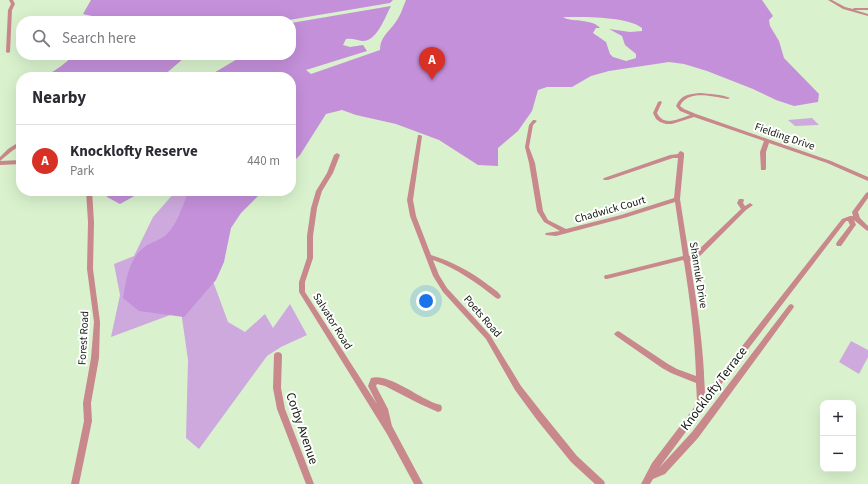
<!DOCTYPE html>
<html lang="en">
<head>
<meta charset="utf-8">
<style>
	:root { --surface:#fff; --page:#f7f7f7; --text:#2b2b33; --muted:#7c7c81; --line:#e1e1e2; --accent:#d93025 }
	body { margin:0; font-family:"Source Sans 3",sans-serif; background:var(--page); color:var(--text) }
	.controls { position:absolute; right:12px; bottom:12px; display:grid; overflow:hidden; border-radius:8px; box-shadow:0 4px 16px #0002 }
	.controls button { width:36px; height:36px; display:grid; place-items:center; padding:0; border:0; border-bottom:1px solid var(--line); background:var(--surface); color:var(--text); font:20px sans-serif }
	.you { position:absolute; left:426px; top:301px; width:14px; height:14px; margin:-10px; border:3px solid #fff; border-radius:50%; background:#1a73e8; box-shadow:0 0 0 6px #1a73e833 }
	.badge { display:grid; place-items:center; width:26px; height:26px; border-radius:50%; background:var(--accent); color:#fff; font-size:13px; font-weight:700 }
	.pin { position:absolute; translate:-50% -33px; filter:drop-shadow(0 1px 2px #0008) }
	.pin::after { content:''; position:absolute; top:21px; width:14px; height:12px; background:inherit; clip-path:polygon(0 0,100% 0,50% 100%) }
	.list { margin:0; padding:0; list-style:none }
	h2 { display:flex; justify-content:space-between; align-items:center; height:52px; margin:0; padding:0 16px; font-size:17px }
	h2 small { font-size:13px; font-weight:400; color:var(--muted) }
	.list li { display:grid; grid-template-columns:26px 1fr auto; gap:12px; align-items:center; box-sizing:border-box; height:72px; padding:0 16px; border-top:1px solid var(--line) }
	.list b { display:block; font-size:15px; white-space:nowrap }
	.list p { margin:0; font-size:13px; white-space:nowrap; color:var(--muted) }
	.list em { font-size:13px; font-style:normal; color:var(--muted) }
	.icon { flex:none; width:22px; height:22px; fill:none; stroke:currentColor; stroke-width:2; stroke-linecap:round; stroke-linejoin:round }
	.map { position:relative; flex:none; width:868px; height:484px; overflow:hidden }
	.search { position:absolute; background:var(--surface); box-shadow:0 4px 16px #0002; left:16px; top:16px; width:280px; height:44px; display:flex; align-items:center; gap:10px; box-sizing:border-box; padding:0 14px; border-radius:16px; color:var(--muted); font-size:15px }
	.panel { position:absolute; background:var(--surface); box-shadow:0 4px 16px #0002; left:16px; top:72px; width:280px; height:124px; border-radius:16px }
	.map>svg:first-child { display:block }
</style>
</head>
<body>
<div class="map">
<svg width="868" height="484" viewBox="0 0 868 484">
	<rect width="100%" height="100%" fill="#d9f2cd"/>
	<g fill="#cda9dd">
		<path d="M812 118 819 125 795 126 788 120Z"/>
		<path d="M176 191H223L188 213 228 322 245 332 265 314 273 328 290 304 307 335 281 347 267 356 199 449 186 438 188 360 181 311 111 337 120 295 114 264 134 256 153 217Z"/>
		<path d="M851 341 868 350V357L859 374 839 362Z"/>
	</g>
	<g fill="#c490da" fill-rule="evenodd">
		<path d="M91 0H393L390 3 283 21H88L92 16 83 14Z"/>
		<path d="M406 0H762L773 16 769 20 770 26 779 41 784 58 819 94 818 102 794 106 776 100 753 89 707 71 684 64 669 62 609 71 591 76 572 87H547L538 90 532 111 518 131 498 148V166L478 165 439 140 396 124 356 115 342 110 326 114 300 155 291 164V77H207L244 55H291V23L391 6C385 17 377 42 362 41 356 40 352 38 346 39L343 45 350 47 363 45 367 51 306 70 311 74 380 50C380 37 388 33 395 23 400 17 403 7 406 0ZM563 17C583 17 627 16 642 28V31L630 32 609 29 622 36 625 45 636 54V58L626 61 613 57 610 54 606 42 593 33 596 28H600C594 20 576 21 567 19Z"/>
		<path d="M73 55H81L76 60 105 55H190L184 58 162 77H43C53 72 66 64 73 55Z"/>
		<path d="M106 191H140L138 194 120 204 107 197Z"/>
		<path d="M189 191H263L241 213 231 228 224 262 216 280 184 317 139 311 123 298C126 280 129 257 146 246 152 242 160 240 166 235 178 224 182 206 189 191Z"/>
	</g>
	<g fill="none" stroke-linecap="round" stroke-linejoin="round">
		<g fill="#c9888c" fill-rule="evenodd">
			<path d="M9 0H13L15 4 12 10 10 52 8 53 6 52 8 10 11 4Z"/>
			<path d="M828 0H832L845 7 853 9 854 8H868V10H855L868 14V16L843 9Z"/>
			<path d="M700 93C709 94 722 94 730 98L728 99C714 97 688 89 680 106L684 109 696 114 831 161 868 177V181L827 163 769 143 766 152V169L765 170H761L760 152 764 141 694 117 672 124H666L660 122 656 119 653 113 658 102 660 101 662 102 657 113C664 127 678 119 690 115L680 111 676 106C681 95 688 94 700 93Z"/>
			<path d="M533 120H535L537 121 533 125 529 147 535 163 543 211 548 220 566 229 621 215 674 198 678 158H673L608 180H604L603 179 604 178 670 155 678 154 679 152 681 151 684 153V156L680 199 689 256 694 254 741 209 737 203 739 199H743L744 200 743 203 745 206 750 203 753 205 746 210 698 258 690 261C696 298 702 335 704 373 704 385 707 398 702 410L659 468 692 432 789 305 791 304 793 305 794 307 698 438 665 474 653 479 650 484H641L652 463 696 405 697 401 696 383 671 373 662 368 616 336 614 334 616 332 618 331 620 332 668 364 677 369 696 376C695 338 690 300 684 262L683 260 607 279H605L604 277 605 275H607L683 256 675 202 624 218 556 236 546 235 545 234 546 233 560 231 544 222 537 211 529 163 525 147 529 125Z"/>
			<path d="M418 135H420L422 136 413 200 416 216 431 255C451 261 470 271 487 284 492 288 498 291 501 296L500 298 498 299 496 298C477 283 456 268 433 260L439 275 447 288 490 335 521 386 543 414 577 456 604 481 605 484H595L571 462 537 420 515 390 486 339 443 292 433 276 410 216 407 200Z"/>
			<path d="M19 142H21V145L12 151 0 161 21 160V164L0 165V157L8 149Z"/>
			<path d="M337 153 340 155 333 173 322 191 317 208 313 236V258L305 282V292L377 404 368 386 371 378C386 373 413 393 426 399 431 402 436 404 441 405L442 408 441 411 438 412 420 404 385 386 377 384 376 386 388 409 392 426 423 484H414L387 434 299 292V282L307 258V236L311 208 316 191 327 173 334 155Z"/>
			<path d="M86 191H92L94 222 93 269 100 322 99 358 91 403 92 421 79 484H71L84 421 83 403 91 358 94 322 87 269 88 222Z"/>
			<path d="M868 192V198L858 212 860 218 868 226V231L866 230 854 220 856 225 855 226 841 246H837L836 244 837 242 850 225 848 221H846L719 387 716 388 713 387 712 385 713 383 842 219 850 216H853L852 212 866 193Z"/>
			<path d="M278 352 281 353 282 355 281 388 285 409 314 484H306L277 409 273 388 274 355 275 353Z"/>
		</g>
	</g>
	<g text-anchor="middle" stroke-width="4" stroke-linejoin="round" paint-order="stroke">
		<g font-size="11" fill="#0f180b" stroke="#fff">
			<text transform="translate(785 136) rotate(19)" y="4">Fielding Drive</text>
			<text transform="translate(610 209) rotate(-16)" y="4">Chadwick Court</text>
			<text transform="translate(699 275) rotate(81)" y="4">Shannuk Drive</text>
			<text transform="translate(483 316) rotate(49)" y="4">Poets Road</text>
			<text transform="translate(333 321) rotate(58)" y="4">Salvator Road</text>
			<text transform="translate(83 338) rotate(-87)" y="4">Forest Road</text>
		</g>
		<g font-size="13" fill="#0f180b" stroke="#fff">
			<text transform="translate(713 388) rotate(-53)" y="5">Knocklofty Terrace</text>
			<text transform="translate(303 428) rotate(71)" y="5">Corby Avenue</text>
		</g>
	</g>
</svg>
<div class="controls">
<button>+</button>
<button>−</button>
</div>
<div class="you"></div>
<div class="pin badge" style="left:432px;top:80px">A</div>
<div class="search"><svg class="icon" aria-label="search" viewBox="0 0 24 24"><circle cx="10" cy="10" r="6"/><path d="M15 15l6 6"/></svg>Search here</div>
<section class="panel">
<h2>Nearby<small></small></h2>
<ul class="list">
<li><span class="badge">A</span><div><b>Knocklofty Reserve</b><p>Park</p></div><em>440 m</em></li>
</ul>
</section>
</div>
</body>
</html>
